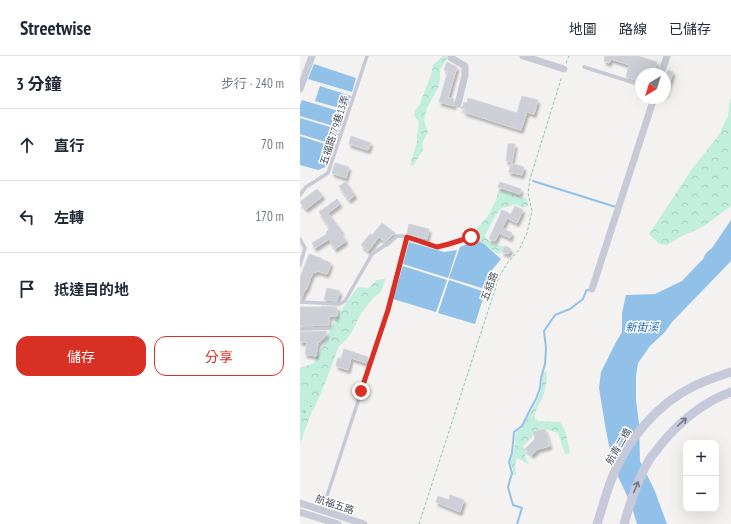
<!DOCTYPE html>
<html lang="zh-TW">
<head>
<meta charset="utf-8">
<style>
	:root { --surface:#fff; --page:#f2f2f3; --text:#1f2937; --muted:#747a83; --line:#e0e1e3; --accent:#d93025 }
	body { margin:0; font-family:"PT Sans Narrow","Noto Sans TC",sans-serif; background:var(--page); color:var(--text) }
	.controls { position:absolute; right:12px; bottom:12px; display:grid; overflow:hidden; border-radius:8px; box-shadow:0 4px 16px #0002 }
	.controls button { width:36px; height:36px; display:grid; place-items:center; padding:0; border:0; border-bottom:1px solid var(--line); background:var(--surface); color:var(--text); font:20px sans-serif }
	.compass { position:absolute; left:335px; top:12px; width:36px; height:36px; border-radius:50%; background:var(--surface); box-shadow:0 4px 16px #0002; rotate:218deg }
	.stop { position:absolute; width:12px; height:12px; margin:-9px; border:3px solid #d93025; border-radius:50%; background:#fff }
	.stop.end { background:#d93025; border-color:#fff; box-shadow:0 1px 4px #0008 }
	.list { margin:0; padding:0; list-style:none }
	h2 { display:flex; justify-content:space-between; align-items:center; height:52px; margin:0; padding:0 16px; font-size:17px }
	h2 small { font-size:13px; font-weight:400; color:var(--muted) }
	.list li { display:grid; grid-template-columns:26px 1fr auto; gap:12px; align-items:center; box-sizing:border-box; height:72px; padding:0 16px; border-top:1px solid var(--line) }
	.list b { display:block; font-size:15px; white-space:nowrap }
	.list em { font-size:13px; font-style:normal; color:var(--muted) }
	.actions { display:flex; gap:8px; padding:12px 16px }
	.actions a { flex:1; padding:9px 0; border:1px solid var(--accent); border-radius:12px; text-align:center; font-size:14px; color:var(--accent) }
	.actions .main { background:var(--accent); color:#fff }
	.icon { flex:none; width:22px; height:22px; fill:none; stroke:currentColor; stroke-width:2; stroke-linecap:round; stroke-linejoin:round }
	.map { position:relative; flex:none; width:431px; height:468px; overflow:hidden }
	header { display:flex; align-items:center; gap:24px; box-sizing:border-box; height:56px; padding:0 20px; background:var(--surface); border-bottom:1px solid var(--line) }
	header strong { font-size:19px }
	nav { display:flex; gap:22px; margin-inline-start:auto; font-size:14px }
	main { display:flex }
	aside { flex:1; background:var(--surface) }
	.map>svg:first-child { display:block }
</style>
</head>
<body>
<header>
<strong>Streetwise</strong>
<nav><a>地圖</a><a>路線</a><a>已儲存</a></nav>
</header>
<main>
<aside>
<h2>3 分鐘<small>步行 · 240 m</small></h2>
<ul class="list">
<li><svg class="icon" aria-label="ahead" viewBox="0 0 24 24"><path d="M12 20V5M6 11l6-6 6 6"/></svg><div><b>直行</b></div><em>70 m</em></li>
<li><svg class="icon" aria-label="left" viewBox="0 0 24 24"><path d="M17 20v-9H6M10 6l-5 5 5 5"/></svg><div><b>左轉</b></div><em>170 m</em></li>
<li><svg class="icon" aria-label="arrive" viewBox="0 0 24 24"><path d="M6 21V4h12l-3 4 3 4H6"/></svg><div><b>抵達目的地</b></div></li>
</ul>
<div class="actions"><a class="main">儲存</a><a>分享</a></div>
</aside>
<div class="map">
<svg width="431" height="468" viewBox="0 0 431 468">
	<defs>
		<pattern id="forest-crowns" width="20" height="18" patternUnits="userSpaceOnUse"><rect width="20" height="18" fill="#c2eede"/><path d="M2 6a3 3 0 1 1 6 0M12 15a3 3 0 1 1 6 0" fill="none" stroke="#a8cec1"/></pattern>
		<pattern id="cemetery-stones" width="16" height="16" patternUnits="userSpaceOnUse"><rect width="16" height="16" fill="#c2eede"/><path d="M2 7V4a2 2 0 0 1 4 0v3zM10 15v-3a2 2 0 0 1 4 0v3z" fill="#a8cec1"/></pattern>
		<filter id="shadow"><feDropShadow dx="2" dy="3.5" stdDeviation="1" flood-color="#0004"/></filter>
	</defs>
	<rect width="100%" height="100%" fill="#f3f2f1"/>
	<g fill="url(#forest-crowns)">
		<path d="M143 0H148L140 14V24L137 34 127 52 124 64 128 76 122 87 123 94 113 110 110 109 117 87V79L119 66 114 59 115 54 119 50 131 19 133 9Z"/>
		<path d="M431 43V150L404 170 380 181 367 189 359 188 349 178 392 113 418 80 428 60 430 44Z"/>
		<path d="M199 133 227 143 228 150 223 152 216 148 202 152 195 160 185 180C189 187 197 189 205 191L202 196 198 198 176 183 173 177 188 160 196 144Z"/>
		<path d="M85 223V225L81 236 73 242 60 259 53 274 46 284 39 290 22 335 14 352 5 345H0V312L14 307 19 296 26 286 31 272 40 256 58 231 68 232 77 224Z"/>
		<path d="M246 315C248 324 245 335 242 343 238 352 234 353 235 363L238 365 260 366 265 374 270 397 265 398 258 377 245 373 233 376 232 381 223 390 227 397 225 400 229 408C224 407 221 403 217 402L215 409 216 420 213 419V413L210 406 214 395 216 376 221 373 236 347 241 334 243 317Z"/>
		<path d="M0 355 10 360 0 388Z"/>
	</g>
	<path fill="url(#cemetery-stones)" d="M0 345H5L14 352 10 360 0 355Z"/>
	<g fill="#91c1e9">
		<path d="M14 8 56 22 52 36 8 23Z"/>
		<path d="M20 30 51 40 46 54 15 45Z"/>
		<path d="M2 44 45 57 40 72 0 60V49Z"/>
		<path d="M0 62 40 74 35 89 0 78Z"/>
		<path d="M0 80 34 91 28 110 18 114 0 109Z"/>
		<path d="M431 164V205L372 266 365 276 350 290 338 307 336 320V344L339 368 340 405 354 433 367 468H337L331 448 313 410 305 369 299 332 301 316 316 286 322 276V257L326 239 355 238 382 225 403 203 406 197 412 192Z"/>
		<path d="M177 184 184 188 201 203 192 214 185 233 149 222 160 191Z"/>
		<path d="M109 186 144 196 157 194 148 222 103 208Z"/>
		<path d="M103 210 147 224 136 256 93 243Z"/>
		<path d="M149 224 185 236 175 268 138 257Z"/>
	</g>
	<g fill="none" stroke-linecap="round" stroke-linejoin="round">
		<g stroke="#91c1e9" stroke-width="2">
			<path d="M233 125 316 151"/>
			<path d="M217 468 222 452 213 449 208 431 212 417 209 406 212 397 214 376 222 370 231 352 236 343 240 332 241 322 245 308 246 292 244 275 255 259 270 253 283 243 286 235 290 233"/>
		</g>
	</g>
	<g fill="#cdcfd6" stroke="#d5d6dc" filter="url(#shadow)">
		<path d="M305 0H338L357 6 354 18H341V26L326 21 329 9 311 3 309 7 304 5Z"/>
		<path d="M147 6 157 11 148 42 154 43V50L139 46 148 15 144 14Z"/>
		<path d="M368 14 373 16 366 38H365V21Z"/>
		<path d="M222 40 238 44 234 58 227 56 221 74 164 56 165 53 160 52 163 50 164 46 167 47 168 42 217 57Z"/>
		<path d="M51 80 71 87 68 94 49 88Z"/>
		<path d="M208 88H215L212 106 206 105Z"/>
		<path d="M35 107 49 111 46 122 32 117Z"/>
		<path d="M211 107 224 111 222 119 209 116Z"/>
		<path d="M46 126 55 139 49 144 39 130Z"/>
		<path d="M200 126 221 133 220 138 198 131Z"/>
		<path d="M17 133 23 140 6 153 0 146Z"/>
		<path d="M37 143 40 148 28 157 42 175 40 176 46 185 35 193 29 183 15 192 12 187 27 178 26 176 30 172 19 156Z"/>
		<path d="M215 150 223 154 217 167 207 162 202 172 212 177 210 182 199 177 195 185 189 183 202 154 211 158Z"/>
		<path d="M82 167 95 177 85 186 79 181 68 195 61 189 70 178 72 179Z"/>
		<path d="M109 168 129 173 127 183 107 178Z"/>
		<path d="M205 190 211 193 208 198 202 196Z"/>
		<path d="M9 198 21 202V203L31 207 27 218 17 215 16 217 13 216 6 234H5L1 243H0V222Z"/>
		<path d="M27 232 40 235 37 245 24 244Z"/>
		<path d="M22 250 37 251V260H29V269L0 270V251H21Z"/>
		<path d="M26 275V280L18 287 16 300 5 298 7 286H0V276Z"/>
		<path d="M44 293 68 301 66 307 51 302 48 314 36 310 38 302H41Z"/>
		<path d="M245 373 250 390 238 393 232 399 225 393 235 383 233 376Z"/>
		<path d="M150 439 164 444 160 456 136 446 138 440 149 444Z"/>
	</g>
	<g fill="none" stroke-linecap="round" stroke-linejoin="round">
		<g stroke="#7bcbb8" stroke-width="1" stroke-dasharray="3 2" stroke-linecap="butt">
			<path d="M266 7 269 0"/>
			<path d="M119 468 199 221 208 206 219 194 227 177 232 155 228 137 230 123 262 20"/>
		</g>
		<g stroke="#c5cad5" stroke-width="3.5">
			<path d="M284 11 341 29"/>
			<path d="M0 139 6 131 28 117 67 0"/>
			<path d="M0 183 5 192 0 209"/>
			<path d="M0 246 40 248 45 245 72 198 90 186 97 180H102L114 183 137 191 149 188 171 181"/>
			<path d="M0 273 29 272"/>
			<path d="M25 446 88 254 107 181"/>
		</g>
		<g stroke="#c5cad5" stroke-width="7">
			<path d="M152 0 151 2 165 10V19L158 48"/>
			<path d="M223 0 264 13"/>
			<path d="M361 18 367 0"/>
			<path d="M0 33 12 0"/>
			<path d="M292 233 354 42"/>
			<path d="M0 447 64 468"/>
			<path d="M0 456 38 468"/>
		</g>
		<g stroke="#c5c9d9" stroke-width="9">
			<path d="M297 468C302 453 306 437 312 422 327 384 357 348 394 330 406 324 419 320 431 316"/>
			<path d="M324 468C330 447 337 425 348 406 351 400 356 396 359 391 379 366 401 347 431 336"/>
		</g>
	</g>
	<defs><path id="oneway-shaft" d="M-6 0H5M1.5-3L5.5 0L1.5 3" fill="none" stroke-width="1.6" stroke-linecap="round" stroke-linejoin="round"/></defs>
	<g stroke="#747a89">
		<use href="#oneway-shaft" transform="translate(382 366) rotate(-42)"/>
		<use href="#oneway-shaft" transform="translate(336 431) rotate(-68)"/>
	</g>
	<g fill="none" stroke-linecap="round" stroke-linejoin="round">
		<path stroke="#d93025" stroke-width="5" d="M61 335 88 254 107 181 137 191 149 188 171 181"/>
	</g>
	<g text-anchor="middle" stroke-width="3" stroke-linejoin="round" paint-order="stroke">
		<g font-size="10" fill="#494f5e" stroke="#fff">
			<text transform="translate(34 74) rotate(-72)" y="4">五福路779巷13弄</text>
			<text transform="translate(189 230) rotate(-69)" y="4">五結路</text>
			<text transform="translate(318 390) rotate(-59)" y="4">航青二橋</text>
			<text transform="translate(35 448) rotate(18)" y="4">航福五路</text>
		</g>
		<g font-size="11" font-style="italic" fill="#1263a9" stroke="#fff">
			<text x="342" y="275">新街溪</text>
		</g>
	</g>
</svg>
<div class="controls">
<button>+</button>
<button>−</button>
</div>
<svg class="compass" viewBox="-18 -18 36 36"><path d="M0-13l5 13h-10z" fill="#e53935"/><path d="M0 13l5-13h-10z" fill="#747a83"/></svg>
<div class="stop" style="left:171px;top:181px"></div>
<div class="stop end" style="left:61px;top:335px"></div>
</div>
</main>
</body>
</html>
